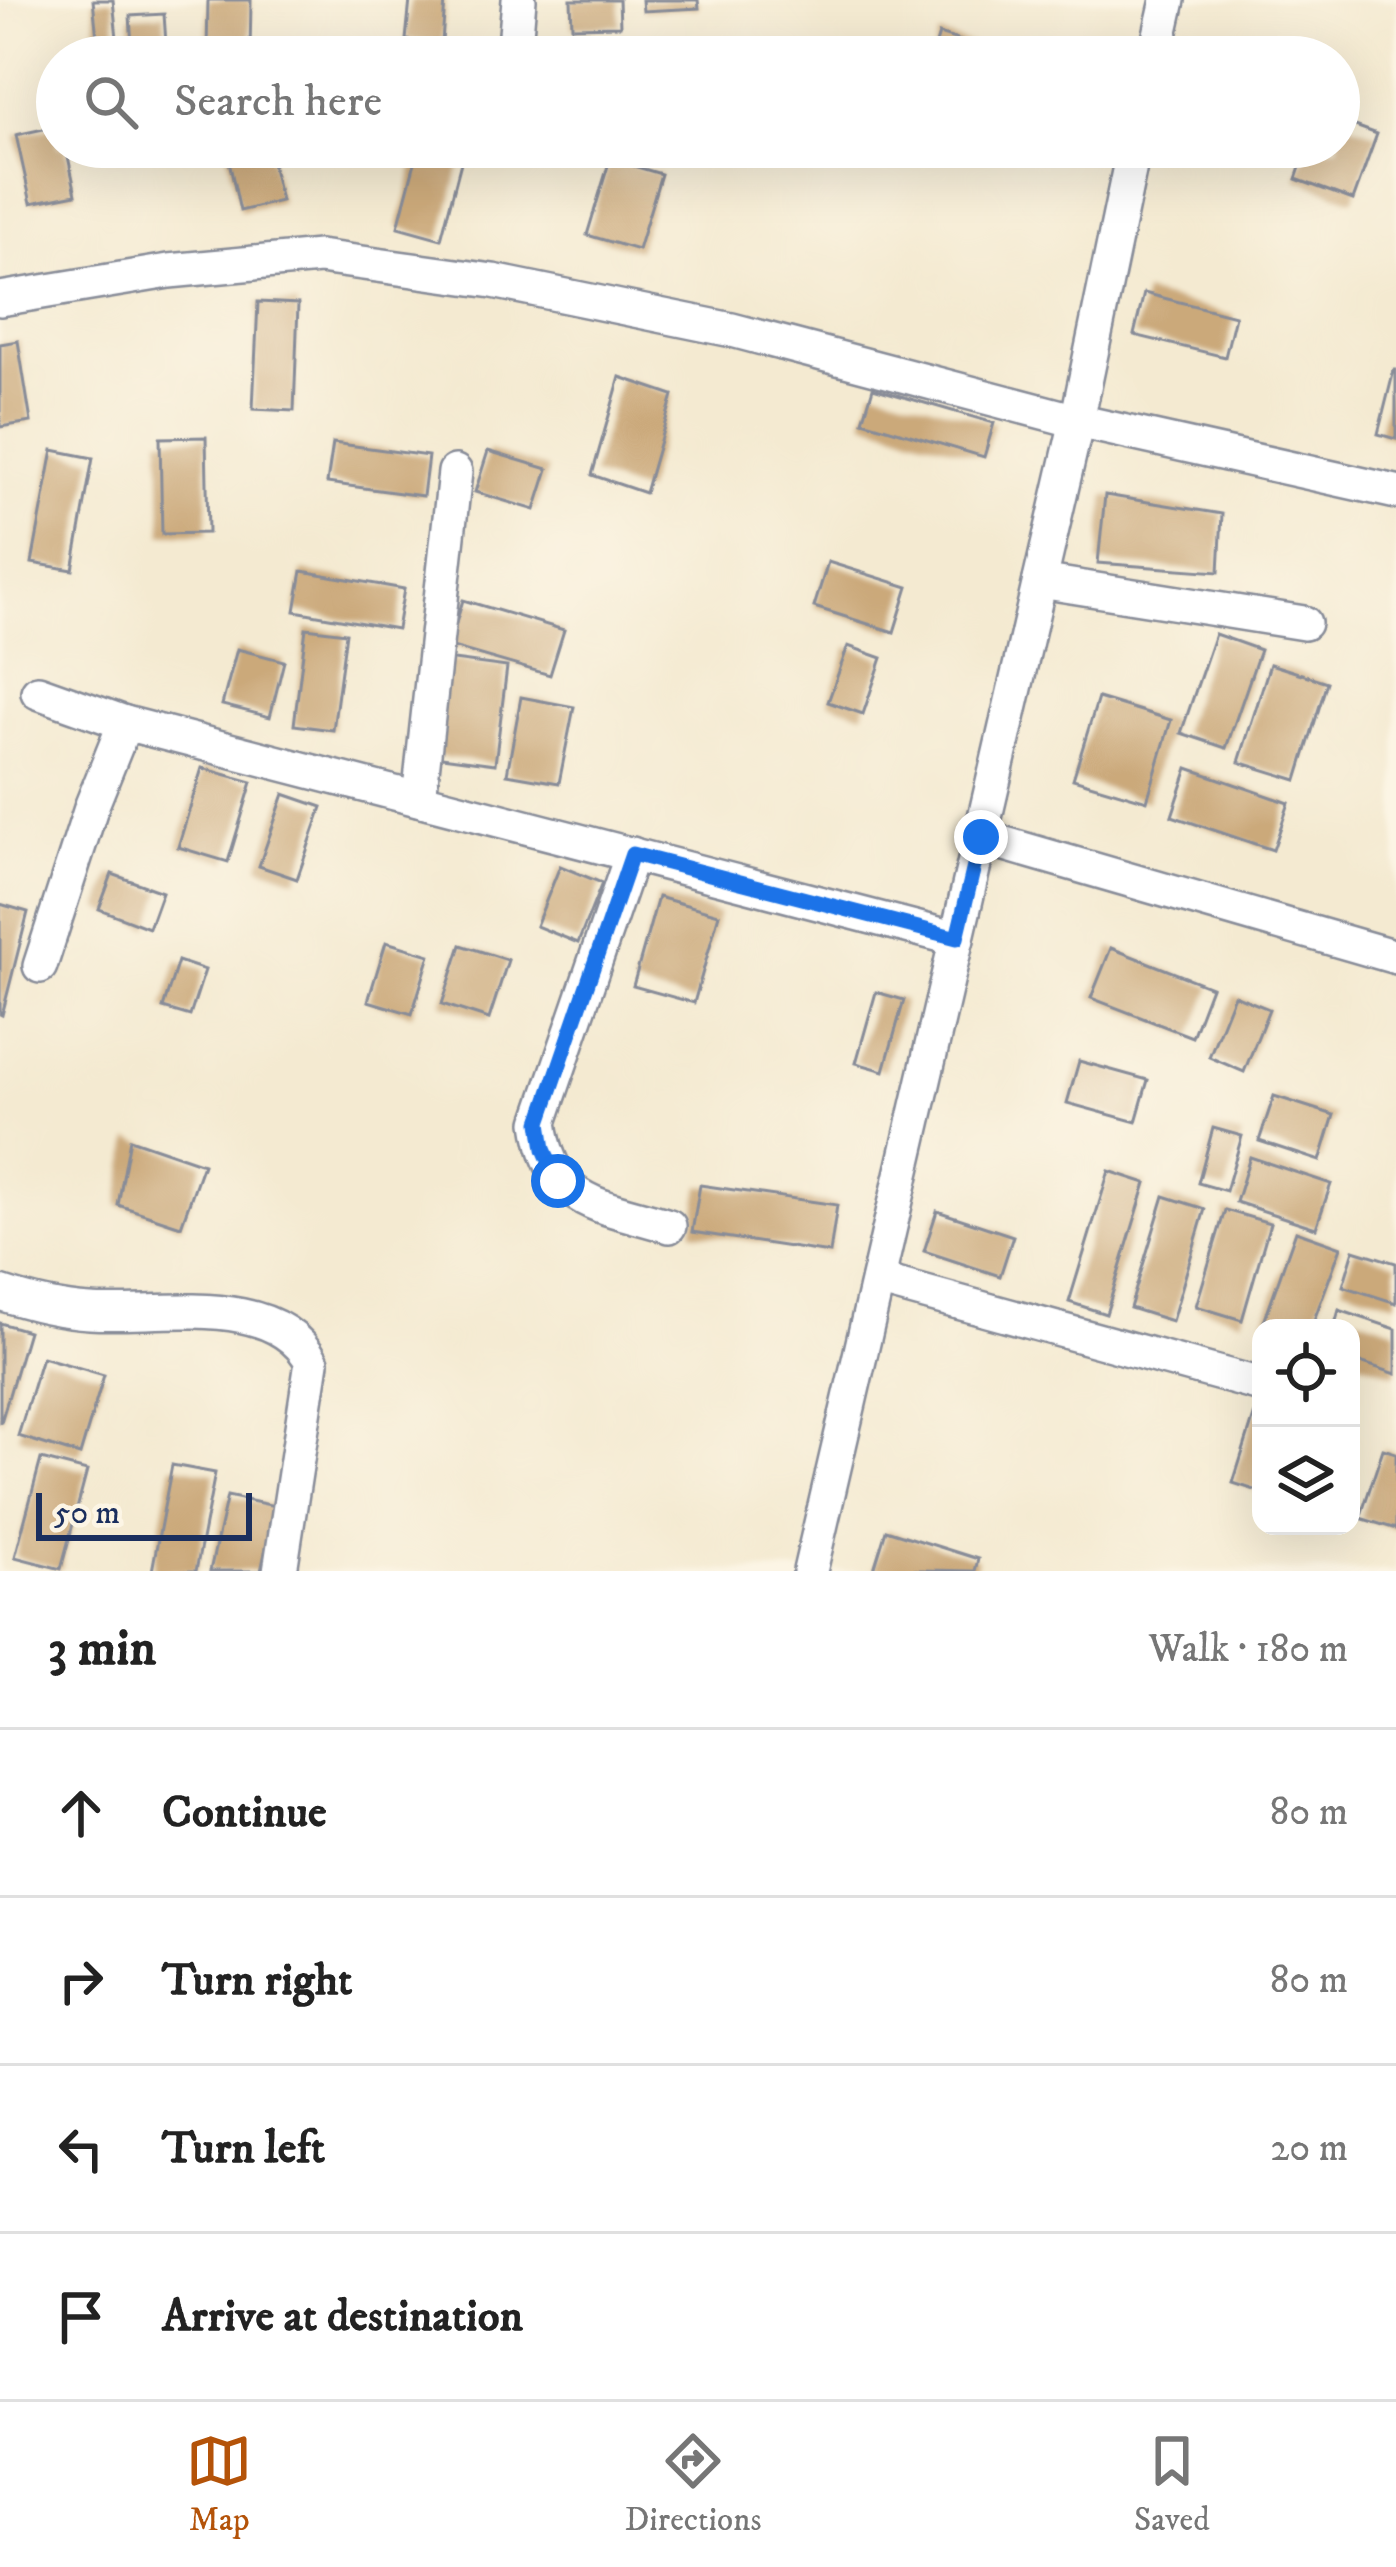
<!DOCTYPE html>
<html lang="en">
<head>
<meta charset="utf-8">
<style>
	:root { --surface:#fff; --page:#f6f6f6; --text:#222; --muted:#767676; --line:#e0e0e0; --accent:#b45309 }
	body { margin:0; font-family:"IM FELL DW Pica",serif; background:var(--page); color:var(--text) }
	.controls { position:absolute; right:36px; bottom:36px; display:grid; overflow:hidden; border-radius:24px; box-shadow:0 12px 48px #0002 }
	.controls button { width:108px; height:108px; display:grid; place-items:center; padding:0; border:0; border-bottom:3px solid var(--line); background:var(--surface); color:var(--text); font:60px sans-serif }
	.scale { position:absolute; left:36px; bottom:30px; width:216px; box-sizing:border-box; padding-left:12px; border:6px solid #1b2f5e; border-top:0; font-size:33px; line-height:42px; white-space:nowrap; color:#1b2f5e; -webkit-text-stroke:9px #fcf5e5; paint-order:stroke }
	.stop { position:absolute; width:36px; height:36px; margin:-27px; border:9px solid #1a73e8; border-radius:50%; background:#fff }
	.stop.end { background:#1a73e8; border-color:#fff; box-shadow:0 3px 12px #0008 }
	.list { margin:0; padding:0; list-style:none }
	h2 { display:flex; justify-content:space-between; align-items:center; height:156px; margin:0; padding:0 48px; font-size:51px }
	h2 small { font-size:39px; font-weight:400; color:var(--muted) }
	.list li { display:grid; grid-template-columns:78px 1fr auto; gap:36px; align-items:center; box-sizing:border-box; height:168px; padding:0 48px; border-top:3px solid var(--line) }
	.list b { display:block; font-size:45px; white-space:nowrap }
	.list em { font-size:39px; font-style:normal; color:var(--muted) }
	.icon { flex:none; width:66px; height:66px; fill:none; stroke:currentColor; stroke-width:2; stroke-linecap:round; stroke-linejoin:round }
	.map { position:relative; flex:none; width:1396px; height:1571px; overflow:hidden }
	.search { position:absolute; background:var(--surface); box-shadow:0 12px 48px #0002; left:36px; right:36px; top:36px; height:132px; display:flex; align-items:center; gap:30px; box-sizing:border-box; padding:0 42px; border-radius:66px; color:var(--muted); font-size:45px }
	.sheet { height:828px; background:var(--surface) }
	nav { display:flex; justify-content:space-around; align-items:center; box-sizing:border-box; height:168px; border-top:3px solid var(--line); background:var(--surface); font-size:33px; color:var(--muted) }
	nav a { display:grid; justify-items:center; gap:6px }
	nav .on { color:var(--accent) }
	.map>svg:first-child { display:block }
</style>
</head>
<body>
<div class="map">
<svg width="1396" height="1571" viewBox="0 0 1396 1571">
	<rect width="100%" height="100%" fill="#fcf5e5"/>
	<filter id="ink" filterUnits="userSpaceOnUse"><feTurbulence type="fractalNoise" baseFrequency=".00833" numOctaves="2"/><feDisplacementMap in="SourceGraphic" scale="24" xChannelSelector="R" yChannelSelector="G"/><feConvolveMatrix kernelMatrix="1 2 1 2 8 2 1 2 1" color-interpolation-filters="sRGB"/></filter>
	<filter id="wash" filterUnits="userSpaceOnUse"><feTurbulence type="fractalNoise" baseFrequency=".004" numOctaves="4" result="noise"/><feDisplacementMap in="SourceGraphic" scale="48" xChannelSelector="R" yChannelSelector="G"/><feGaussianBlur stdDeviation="2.7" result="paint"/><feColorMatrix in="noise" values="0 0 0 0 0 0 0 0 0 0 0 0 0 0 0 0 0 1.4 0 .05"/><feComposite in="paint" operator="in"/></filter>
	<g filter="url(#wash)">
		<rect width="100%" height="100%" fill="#f4ead1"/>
		<g id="blocks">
			<g fill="#cba97a">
				<path d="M93 0H113L119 57H99Z"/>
				<path d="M208 0H251L250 53 207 52Z"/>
				<path d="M410 0H445L442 43 406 40Z"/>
				<path d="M571 0H619L620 26 572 27Z"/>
				<path d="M642 0H698L699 8 643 11Z"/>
				<path d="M164 14 166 44 132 45 130 16Z"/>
				<path d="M939 34 1008 56V57H932Z"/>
				<path d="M569 42 691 49V57H568Z"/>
				<path d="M454 49 498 52 497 57H453Z"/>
				<path d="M1339 120 1377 134 1353 200 1296 179 1307 147H1339Z"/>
				<path d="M57 126V147H66L76 194 31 203 16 135Z"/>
				<path d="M246 147H268L281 201 240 211 227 152Z"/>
				<path d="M419 147H465L441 239 398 227Z"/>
				<path d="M610 159 661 174 638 250 587 235Z"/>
				<path d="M1144 293 1235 316 1225 357 1134 335Z"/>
				<path d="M258 302 298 304 294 411 253 409Z"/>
				<path d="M18 341 31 422 0 427V344Z"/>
				<path d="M1394 370H1396V439L1378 434Z"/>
				<path d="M620 377 673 395 645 493 592 475Z"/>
				<path d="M873 388 994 423 984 457 863 421Z"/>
				<path d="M206 437 208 533 162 534 160 438Z"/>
				<path d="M333 443 428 456 423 496 327 483Z"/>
				<path d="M53 450 93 458 73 570 32 563Z"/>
				<path d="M488 451 548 469 535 510 475 492Z"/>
				<path d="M1105 495 1222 514 1219 572 1098 563Z"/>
				<path d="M828 562 908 587 894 632 814 607Z"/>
				<path d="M302 571 404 589 397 629 295 611Z"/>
				<path d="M463 600 564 630 550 675 449 646Z"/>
				<path d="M306 628 346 633 333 730 294 725Z"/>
				<path d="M1215 634 1260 650 1226 748 1181 733Z"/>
				<path d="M848 646 882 658 863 714 828 702Z"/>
				<path d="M237 649 284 661 270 717 222 705Z"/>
				<path d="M446 659 507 667 495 764 434 756Z"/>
				<path d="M1270 664 1327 682 1297 780 1239 762Z"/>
				<path d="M521 697 574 707 559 783 507 774Z"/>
				<path d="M1098 698 1171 720 1147 801 1073 779Z"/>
				<path d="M202 768 252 782 228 862 178 847Z"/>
				<path d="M1188 768 1289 803 1273 850 1172 816Z"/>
				<path d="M284 794 322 807 297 879 259 866Z"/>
				<path d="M560 866 602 883 578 943 536 926Z"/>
				<path d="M112 874 162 892 149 928 99 909Z"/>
				<path d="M658 897 719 914 694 1003 633 986Z"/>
				<path d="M0 904 28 912 2 1015 0 1014Z"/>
				<path d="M386 942 430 955 412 1014 368 1001Z"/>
				<path d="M461 945 508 960 489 1019 442 1004Z"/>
				<path d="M1111 948 1211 987 1192 1037 1091 998Z"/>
				<path d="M178 961 205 970 190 1016 163 1008Z"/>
				<path d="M876 992 904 1000 884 1071 856 1063Z"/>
				<path d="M1234 995 1269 1009 1244 1072 1209 1057Z"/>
				<path d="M1079 1061 1148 1080 1136 1122 1067 1103Z"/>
				<path d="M1274 1096 1334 1115 1320 1161 1259 1141Z"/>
				<path d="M1213 1128 1242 1136 1226 1191 1198 1183Z"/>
				<path d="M130 1139 203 1164 181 1226 118 1205Z"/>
				<path d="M1250 1157 1331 1184 1316 1228 1236 1202Z"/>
				<path d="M1109 1171 1146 1183 1106 1314 1069 1302Z"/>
				<path d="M700 1185 837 1205 830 1253 692 1232Z"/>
				<path d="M1164 1196 1205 1209 1172 1321 1130 1308Z"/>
				<path d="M1225 1210 1270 1223 1242 1320 1196 1306Z"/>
				<path d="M937 1211 1013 1236 1000 1276 924 1251Z"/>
				<path d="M1296 1231 1341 1247 1311 1328H1283L1264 1321Z"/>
				<path d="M1354 1250 1396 1263V1303L1343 1286Z"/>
				<path d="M1339 1310 1396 1329V1374L1351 1359V1328H1334Z"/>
				<path d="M0 1323 28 1331 1 1422H0Z"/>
				<path d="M42 1357 104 1375 80 1455 18 1436Z"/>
				<path d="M1255 1413 1261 1415V1492L1233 1483Z"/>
				<path d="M1383 1449 1396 1453V1529L1360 1518Z"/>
				<path d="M41 1459 87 1471 61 1569 15 1557Z"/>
				<path d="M172 1465 215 1473 196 1571H152Z"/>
				<path d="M227 1496 275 1506 261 1571H210Z"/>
				<path d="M886 1530 978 1559 975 1571 874 1569Z"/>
			</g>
		</g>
	</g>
	<g filter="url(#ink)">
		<use href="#blocks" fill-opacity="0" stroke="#888c98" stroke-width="3"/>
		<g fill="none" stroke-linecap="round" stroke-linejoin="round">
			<g stroke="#888c98" stroke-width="38">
				<g id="minor">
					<path d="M514 57 519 0"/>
					<path d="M1155 57 1168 0"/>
					<path d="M0 299 169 271 319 257 493 281 732 330 1077 421 1396 492"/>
					<path d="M1040 581 1304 623"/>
					<path d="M38 692 125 723 957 939"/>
					<path d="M419 799 455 472"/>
					<path d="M981 837 1396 957"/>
					<path d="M632 854 540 1122C551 1207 600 1204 669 1226"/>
					<path d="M40 966 92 805 125 723"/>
					<path d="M878 1280 1261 1385"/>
					<path d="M0 1293C30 1303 58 1310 90 1312 157 1317 274 1290 312 1362L280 1571"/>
					<path d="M810 1571 1077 421 1134 147"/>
				</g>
			</g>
			<use href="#minor" stroke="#fff" stroke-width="33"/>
		</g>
	</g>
	<g fill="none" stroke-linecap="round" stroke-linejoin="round" filter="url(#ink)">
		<path stroke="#1a73e8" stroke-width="15" d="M558 1181 544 1149 540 1122 632 854 957 938 981 837"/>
	</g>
</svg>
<div class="controls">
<button><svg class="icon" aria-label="locate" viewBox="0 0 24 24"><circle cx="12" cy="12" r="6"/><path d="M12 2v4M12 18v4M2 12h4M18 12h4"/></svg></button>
<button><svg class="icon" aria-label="layers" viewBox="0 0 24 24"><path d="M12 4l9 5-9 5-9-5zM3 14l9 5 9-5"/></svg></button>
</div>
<div class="scale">50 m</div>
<div class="stop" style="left:558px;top:1181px"></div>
<div class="stop end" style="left:981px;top:837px"></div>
<div class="search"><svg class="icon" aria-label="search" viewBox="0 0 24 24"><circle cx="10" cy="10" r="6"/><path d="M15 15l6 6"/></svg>Search here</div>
</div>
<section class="sheet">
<h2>3 min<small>Walk · 180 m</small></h2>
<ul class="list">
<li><svg class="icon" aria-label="ahead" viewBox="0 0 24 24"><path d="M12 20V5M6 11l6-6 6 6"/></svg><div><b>Continue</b></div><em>80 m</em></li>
<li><svg class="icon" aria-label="right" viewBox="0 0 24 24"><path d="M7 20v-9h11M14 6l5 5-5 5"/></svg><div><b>Turn right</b></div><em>80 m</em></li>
<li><svg class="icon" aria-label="left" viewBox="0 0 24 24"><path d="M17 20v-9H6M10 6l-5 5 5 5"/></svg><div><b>Turn left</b></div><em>20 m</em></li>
<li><svg class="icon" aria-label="arrive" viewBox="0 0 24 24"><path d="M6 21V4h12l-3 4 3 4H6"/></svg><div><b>Arrive at destination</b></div></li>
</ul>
</section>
<nav>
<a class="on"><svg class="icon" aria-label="map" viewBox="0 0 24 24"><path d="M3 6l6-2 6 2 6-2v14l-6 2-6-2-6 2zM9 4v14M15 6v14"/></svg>Map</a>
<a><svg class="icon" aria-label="directions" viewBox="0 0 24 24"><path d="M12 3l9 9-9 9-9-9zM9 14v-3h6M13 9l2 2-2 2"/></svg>Directions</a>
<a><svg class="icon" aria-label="saved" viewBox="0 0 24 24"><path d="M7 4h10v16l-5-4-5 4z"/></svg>Saved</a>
</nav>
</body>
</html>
